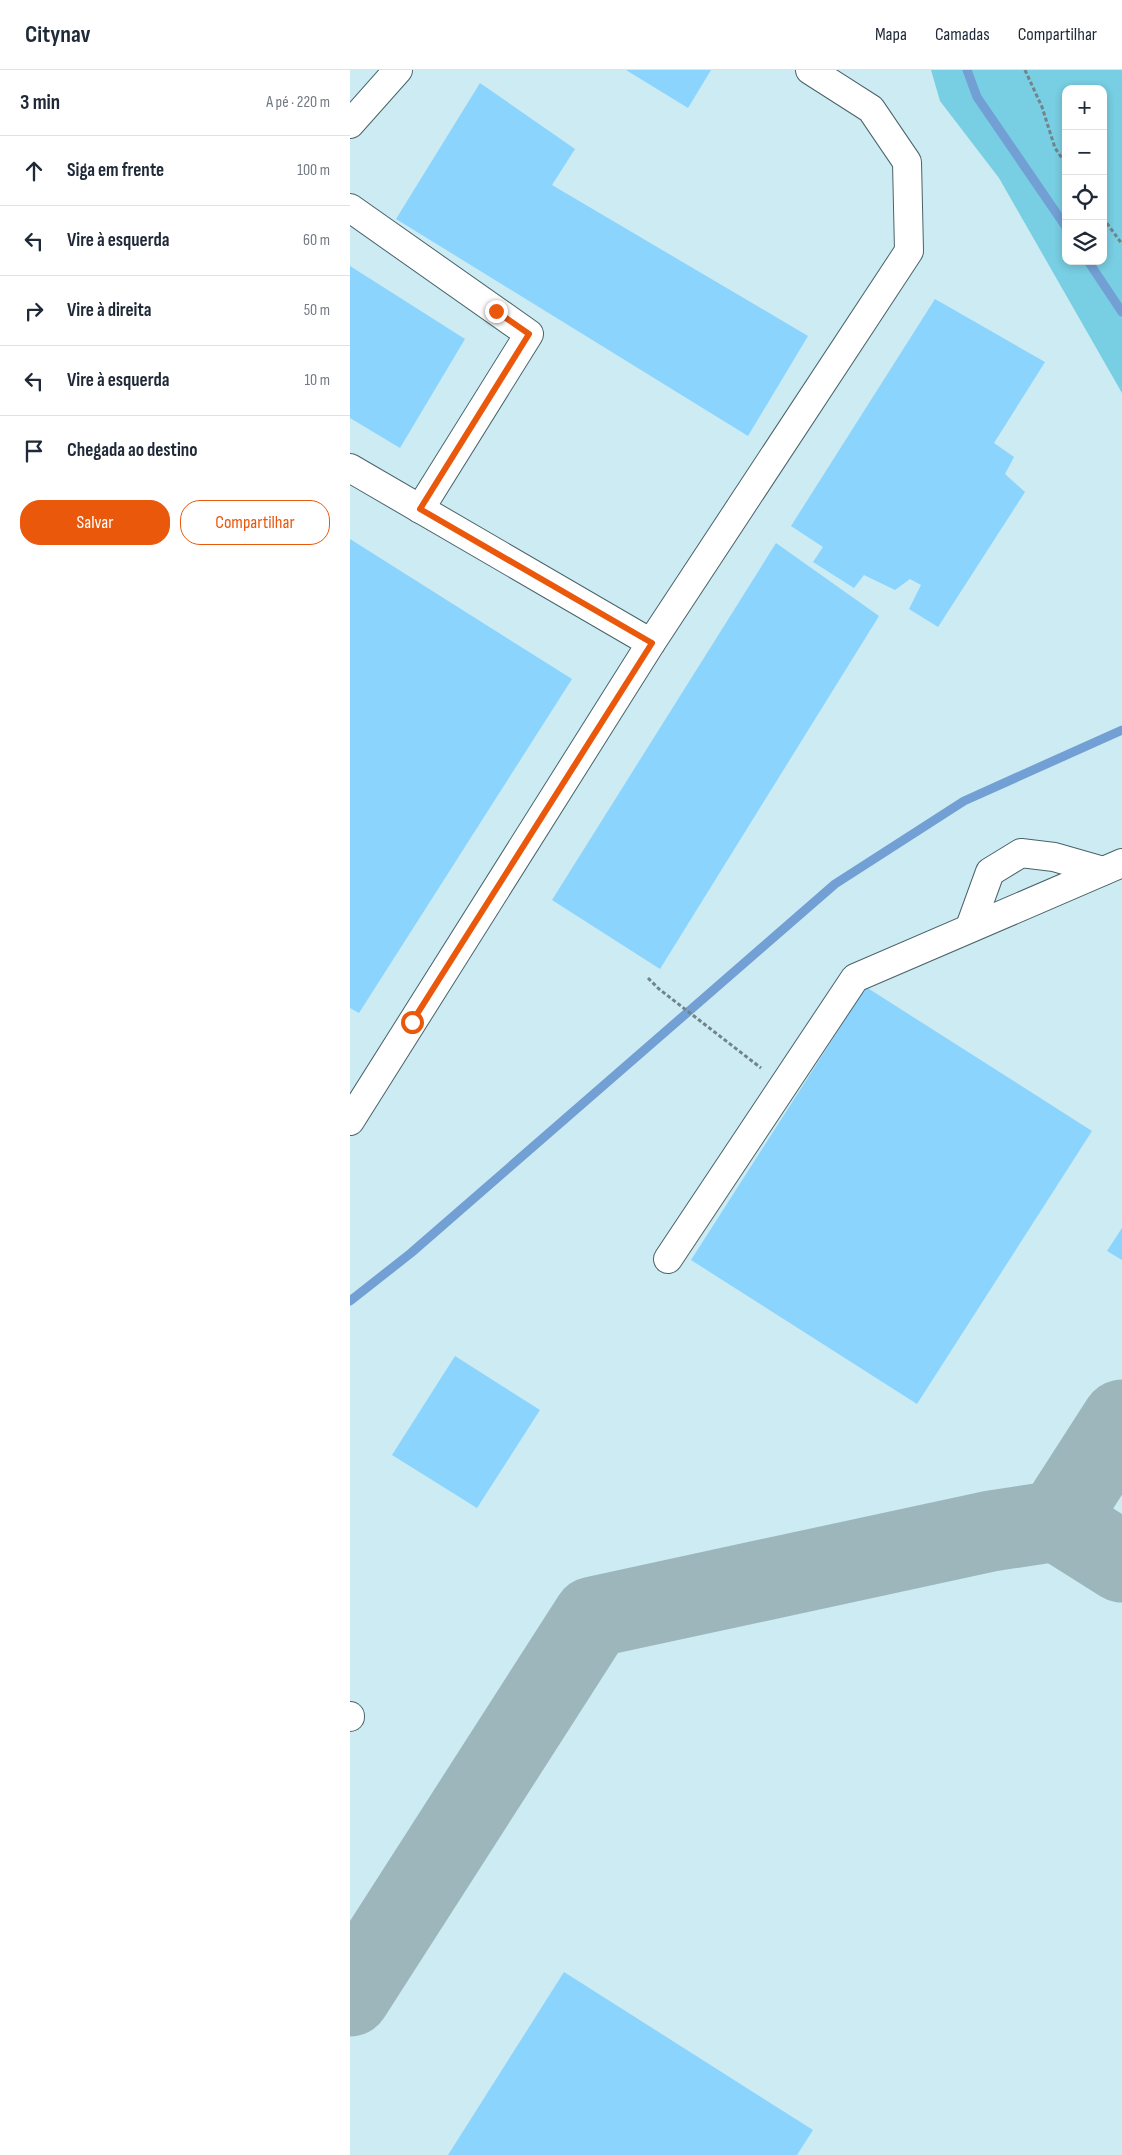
<!DOCTYPE html>
<html lang="pt">
<head>
<meta charset="utf-8">
<style>
	:root { --surface:#fff; --page:#f6f6f7; --text:#1f2937; --muted:#747a83; --line:#e0e1e3; --accent:#ea580c }
	body { margin:0; font-family:"Sofia Sans Condensed",sans-serif; background:var(--page); color:var(--text) }
	.controls { position:absolute; right:15px; top:15px; display:grid; overflow:hidden; border-radius:10px; box-shadow:0 2px 8px #0003 }
	.controls button { width:45px; height:45px; display:grid; place-items:center; padding:0; border:0; border-bottom:1px solid var(--line); background:var(--surface); color:var(--text); font:25px sans-serif }
	.stop { position:absolute; width:15px; height:15px; margin:-11px; border:4px solid #ea580c; border-radius:50%; background:#fff }
	.stop.end { background:#ea580c; border-color:#fff; box-shadow:0 1px 5px #0008 }
	.list { margin:0; padding:0; list-style:none }
	h2 { display:flex; justify-content:space-between; align-items:center; height:65px; margin:0; padding:0 20px; font-size:21px }
	h2 small { font-size:16px; font-weight:400; color:var(--muted) }
	.list li { display:grid; grid-template-columns:32px 1fr auto; gap:15px; align-items:center; box-sizing:border-box; height:70px; padding:0 20px; border-top:1px solid var(--line) }
	.list b { display:block; font-size:19px; white-space:nowrap }
	.list em { font-size:16px; font-style:normal; color:var(--muted) }
	.actions { display:flex; gap:10px; padding:15px 20px }
	.actions a { flex:1; padding:11px 0; border:1px solid var(--accent); border-radius:20px; text-align:center; font-size:18px; color:var(--accent) }
	.actions .main { background:var(--accent); color:#fff }
	.icon { flex:none; width:28px; height:28px; fill:none; stroke:currentColor; stroke-width:2; stroke-linecap:round; stroke-linejoin:round }
	.map { position:relative; flex:none; width:772px; height:2085px; overflow:hidden }
	header { display:flex; align-items:center; gap:30px; box-sizing:border-box; height:70px; padding:0 25px; background:var(--surface); border-bottom:1px solid var(--line) }
	header strong { font-size:24px }
	nav { display:flex; gap:28px; margin-inline-start:auto; font-size:18px }
	main { display:flex }
	aside { flex:1; background:var(--surface) }
	.map>svg:first-child { display:block }
</style>
</head>
<body>
<header>
<strong>Citynav</strong>
<nav><a>Mapa</a><a>Camadas</a><a>Compartilhar</a></nav>
</header>
<main>
<aside>
<h2>3 min<small>A pé · 220 m</small></h2>
<ul class="list">
<li><svg class="icon" aria-label="ahead" viewBox="0 0 24 24"><path d="M12 20V5M6 11l6-6 6 6"/></svg><div><b>Siga em frente</b></div><em>100 m</em></li>
<li><svg class="icon" aria-label="left" viewBox="0 0 24 24"><path d="M17 20v-9H6M10 6l-5 5 5 5"/></svg><div><b>Vire à esquerda</b></div><em>60 m</em></li>
<li><svg class="icon" aria-label="right" viewBox="0 0 24 24"><path d="M7 20v-9h11M14 6l5 5-5 5"/></svg><div><b>Vire à direita</b></div><em>50 m</em></li>
<li><svg class="icon" aria-label="left" viewBox="0 0 24 24"><path d="M17 20v-9H6M10 6l-5 5 5 5"/></svg><div><b>Vire à esquerda</b></div><em>10 m</em></li>
<li><svg class="icon" aria-label="arrive" viewBox="0 0 24 24"><path d="M6 21V4h12l-3 4 3 4H6"/></svg><div><b>Chegada ao destino</b></div></li>
</ul>
<div class="actions"><a class="main">Salvar</a><a>Compartilhar</a></div>
</aside>
<div class="map">
<svg width="772" height="2085" viewBox="0 0 772 2085">
	<rect width="100%" height="100%" fill="#cdebf2"/>
	<path fill="#78cee2" fill-rule="evenodd" d="M581 0H772V323L649 108 590 31ZM716 19H753V191H716Z"/>
	<g fill="none" stroke-linecap="round" stroke-linejoin="round">
		<g stroke="#729fd4" stroke-width="9">
			<path d="M617 0 627 27 716 157"/>
			<path d="M738 191 772 242"/>
			<path d="M0 1231 61 1183 485 814 614 731 772 660"/>
		</g>
		<g stroke="#9cb6bc" stroke-width="81">
			<path d="M772 1350 707 1451 772 1492"/>
			<path d="M0 1926 243 1547 641 1461 707 1451"/>
		</g>
	</g>
	<g fill="#8bd4fd">
		<path d="M276 0H361L338 38Z"/>
		<path d="M130 13 225 79 202 115 458 266 398 366 46 149Z"/>
		<path d="M0 196 115 269 50 378 0 348Z"/>
		<path d="M585 229 695 292 644 373 664 387 655 404 675 422 588 557 559 539 571 515 560 509 545 520 514 505 504 518 463 492 473 477 441 456Z"/>
		<path d="M0 469 222 609 9 943 0 938Z"/>
		<path d="M426 473 529 546 310 899 202 830Z"/>
		<path d="M516 917 742 1061 567 1334 341 1190Z"/>
		<path d="M772 1158V1190L757 1181Z"/>
		<path d="M105 1286 190 1340 127 1438 42 1385Z"/>
		<path d="M214 1902 463 2060 447 2085H98Z"/>
	</g>
	<g fill="none" stroke-linecap="round" stroke-linejoin="round">
		<g stroke="#49636a" stroke-width="30">
			<g id="minor">
				<path d="M0 54 48 0"/>
				<path d="M0 138 179 264 70 439"/>
				<path d="M0 398 301 573 559 181 557 92 521 39 460 0"/>
				<path d="M620 857 640 802 671 783 704 787 753 801"/>
				<path d="M0 1051 301 573"/>
				<path d="M318 1189 505 908 772 793"/>
				<path d="M0 1646V1647"/>
			</g>
		</g>
		<g stroke="#70848a" stroke-width="3" stroke-dasharray="4 2.5" stroke-linecap="butt">
			<path d="M675 0 692 37 705 78 716 94"/>
			<path d="M753 148 772 174"/>
			<path d="M298 908 309 919 411 998"/>
		</g>
		<use href="#minor" stroke="#fff" stroke-width="28"/>
	</g>
	<g fill="none" stroke-linecap="round" stroke-linejoin="round">
		<path stroke="#ea580c" stroke-width="6" d="M62 952 302 573 70 439 179 264 146 241"/>
	</g>
</svg>
<div class="controls">
<button>+</button>
<button>−</button>
<button><svg class="icon" aria-label="locate" viewBox="0 0 24 24"><circle cx="12" cy="12" r="6"/><path d="M12 2v4M12 18v4M2 12h4M18 12h4"/></svg></button>
<button><svg class="icon" aria-label="layers" viewBox="0 0 24 24"><path d="M12 4l9 5-9 5-9-5zM3 14l9 5 9-5"/></svg></button>
</div>
<div class="stop" style="left:62px;top:952px"></div>
<div class="stop end" style="left:146px;top:241px"></div>
</div>
</main>
</body>
</html>
